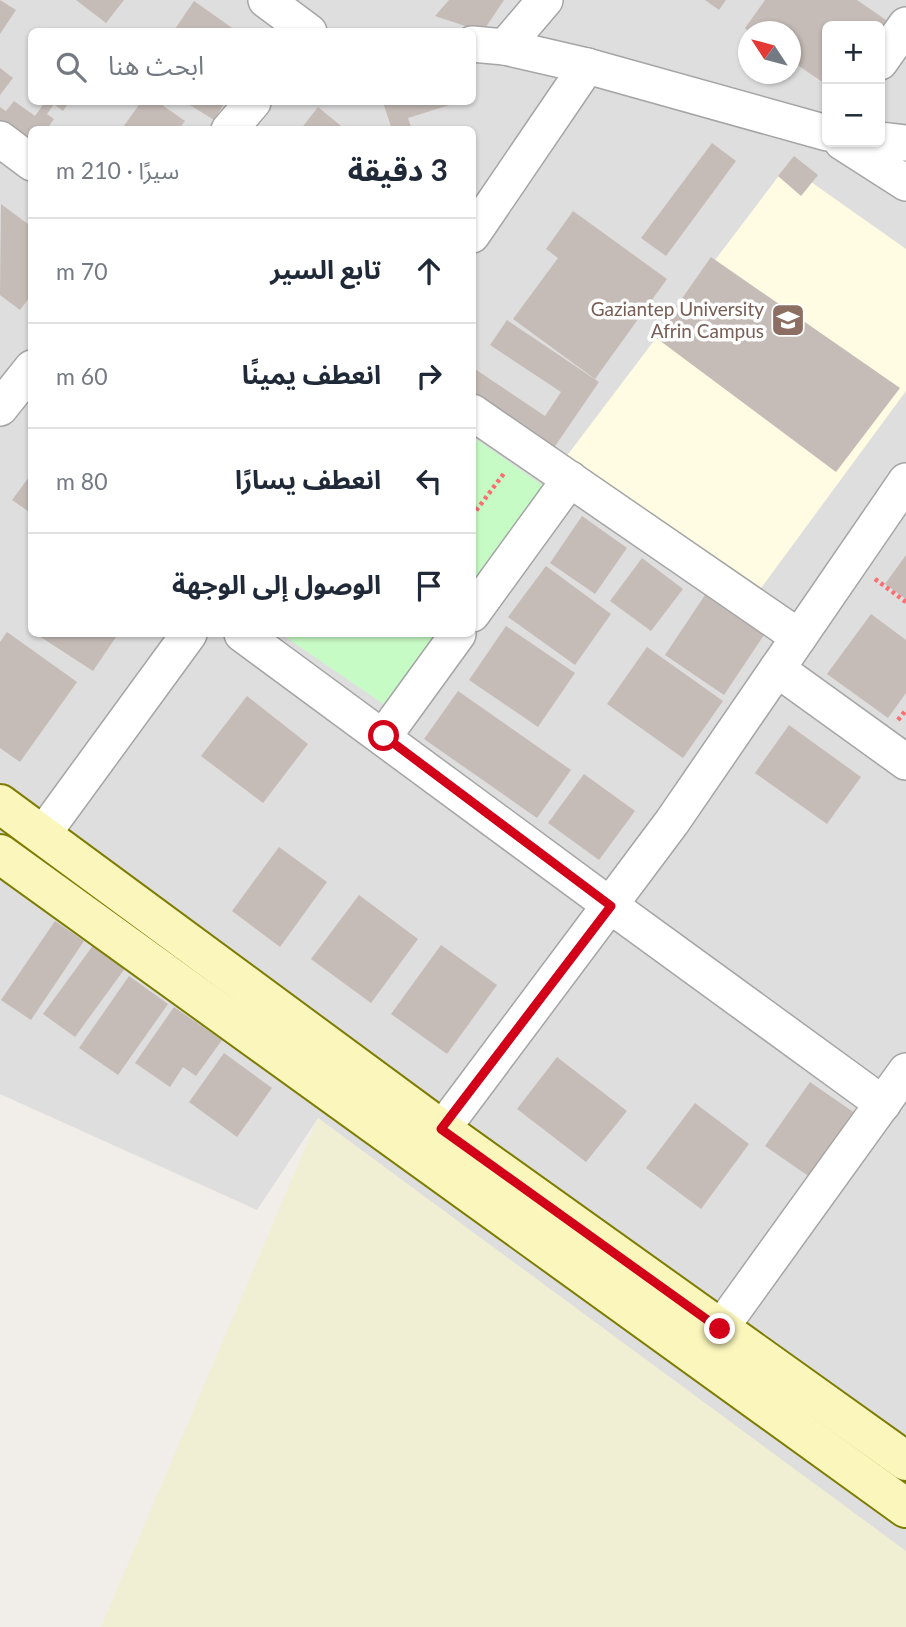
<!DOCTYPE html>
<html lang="ar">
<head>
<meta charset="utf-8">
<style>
	:root { --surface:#fff; --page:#f2f2f3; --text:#1f2937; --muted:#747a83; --line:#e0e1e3 }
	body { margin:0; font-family:Lato,"Noto Sans Arabic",sans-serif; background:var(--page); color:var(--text); direction:rtl }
	.controls { position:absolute; right:21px; top:21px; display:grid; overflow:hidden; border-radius:10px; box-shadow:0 2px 5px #0004 }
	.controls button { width:63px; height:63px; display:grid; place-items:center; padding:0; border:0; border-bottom:2px solid var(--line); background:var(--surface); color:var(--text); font:35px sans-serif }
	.compass { position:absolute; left:738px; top:21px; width:63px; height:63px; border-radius:50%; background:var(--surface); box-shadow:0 2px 5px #0004; rotate:306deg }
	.stop { position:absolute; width:21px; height:21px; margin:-16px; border:5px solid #d20018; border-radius:50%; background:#fff }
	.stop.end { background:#d20018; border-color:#fff; box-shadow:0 2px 7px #0008 }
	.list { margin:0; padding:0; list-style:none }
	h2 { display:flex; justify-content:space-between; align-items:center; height:91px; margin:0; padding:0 28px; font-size:30px }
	h2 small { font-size:23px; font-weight:400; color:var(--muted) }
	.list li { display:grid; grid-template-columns:46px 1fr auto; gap:21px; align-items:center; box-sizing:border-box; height:105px; padding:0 28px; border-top:2px solid var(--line) }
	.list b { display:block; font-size:26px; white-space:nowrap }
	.list em { font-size:23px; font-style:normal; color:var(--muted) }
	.icon { flex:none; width:38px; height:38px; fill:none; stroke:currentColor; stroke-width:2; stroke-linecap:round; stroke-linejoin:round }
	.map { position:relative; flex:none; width:906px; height:1627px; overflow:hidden; direction:ltr }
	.search { position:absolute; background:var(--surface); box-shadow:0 2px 5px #0004; left:28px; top:28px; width:448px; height:77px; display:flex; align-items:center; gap:18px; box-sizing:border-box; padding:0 24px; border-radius:10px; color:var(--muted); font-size:26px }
	.panel { position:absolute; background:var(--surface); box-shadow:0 2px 5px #0004; left:28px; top:126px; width:448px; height:511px; border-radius:10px; direction:rtl }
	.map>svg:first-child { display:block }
</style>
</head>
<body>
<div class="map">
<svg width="906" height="1627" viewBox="0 0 906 1627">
	<rect width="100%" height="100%" fill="#f1ede8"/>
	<path fill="#dfdede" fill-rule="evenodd" d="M0 0H906V1560L318 1118 257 1210 0 1094ZM827 26H880V142H827ZM32 32H472V102H32ZM748 32H790V74H748ZM32 130H472V634H32Z"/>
	<path fill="#fffce3" d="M787 165 906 249V391L750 603 566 457Z"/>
	<path fill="#f0efd3" d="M318 1118 906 1551V1627H101Z"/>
	<g fill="#c7fbc5">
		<path d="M473 437 548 489 473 599Z"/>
		<path d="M281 634H449L395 712Z"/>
	</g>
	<g fill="#c6bcb7">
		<path d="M0 0 16 10 0 34Z"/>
		<path d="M76 0H124L106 23Z"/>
		<path d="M449 0H504L486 27H468L435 16Z"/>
		<path d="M705 0H726L719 10Z"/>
		<path d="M765 0H857L889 22 880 36V26H827V85L790 60V32H749L745 28Z"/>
		<path d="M194 1 238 32H173Z"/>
		<path d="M0 68 13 78 0 95Z"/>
		<path d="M14 101 35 116 45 102H69L63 111 54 104 47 114 54 119 46 130H32V146L0 122V107L6 111Z"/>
		<path d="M141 102H158L185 121 178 130H121Z"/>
		<path d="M185 102H225L214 120Z"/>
		<path d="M383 102H459L408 118 412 130H392Z"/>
		<path d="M318 107 346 130H300Z"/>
		<path d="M712 143 736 161 666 256 641 238Z"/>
		<path d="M794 156 818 175 801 196 778 176Z"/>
		<path d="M1 204 32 227V294L20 310 0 295Z"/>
		<path d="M573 211 667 279 595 379 513 319 558 258 546 249Z"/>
		<path d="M711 257 900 388 836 472 655 337Z"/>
		<path d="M507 320 599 382 551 452 472 399V367L545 416 561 392 490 345Z"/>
		<path d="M32 473V514L12 500Z"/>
		<path d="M582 516 627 548 595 594 550 563Z"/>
		<path d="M906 555V599L885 584Z"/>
		<path d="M642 558 683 589 651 631 610 601Z"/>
		<path d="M546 566 611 614 575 665 508 617Z"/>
		<path d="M705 595 764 635 724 695 665 655Z"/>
		<path d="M871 614 906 640V693L888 718 827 674Z"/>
		<path d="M506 626 575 673 538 727 469 680Z"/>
		<path d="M7 632 77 682 20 762 0 748V642Z"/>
		<path d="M36 634H118L93 671Z"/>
		<path d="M647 647 723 701 683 758 607 704Z"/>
		<path d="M458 691 571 770 537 818 424 739Z"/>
		<path d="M247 696 308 744 263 803 201 756Z"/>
		<path d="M789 725 861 777 827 824 755 773Z"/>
		<path d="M584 774 635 811 599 860 548 823Z"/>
		<path d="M279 847 327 882 280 947 232 911Z"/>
		<path d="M359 895 418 939 371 1003 311 959Z"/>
		<path d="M55 921 84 941 31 1020 1 1000Z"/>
		<path d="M94 944 126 967 75 1037 43 1014Z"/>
		<path d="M441 945 497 985 447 1054 391 1014Z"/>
		<path d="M129 976 168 1004 118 1075 79 1048Z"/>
		<path d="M174 1007 222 1040 196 1076 183 1067 170 1087 135 1063Z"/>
		<path d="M224 1053 272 1088 237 1137 189 1102Z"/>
		<path d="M557 1057 627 1111 586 1162 517 1109Z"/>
		<path d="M810 1082 859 1116 814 1180 765 1146Z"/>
		<path d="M695 1103 749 1144 701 1209 646 1168Z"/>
	</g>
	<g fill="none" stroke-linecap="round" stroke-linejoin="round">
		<g stroke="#a5a5a5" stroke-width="38">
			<g id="street">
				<path d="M266 0 309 32"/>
				<path d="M472 44 505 47 587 66 827 133"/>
				<path d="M505 47 545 0"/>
				<path d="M880 62 906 25"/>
				<path d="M229 130 253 102"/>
				<path d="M0 139 32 163"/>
				<path d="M880 140 906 143"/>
				<path d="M842 142 906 183"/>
				<path d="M472 235 587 66"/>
				<path d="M0 408 32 368"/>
				<path d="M472 412 799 637"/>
				<path d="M472 614 570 479"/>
				<path d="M242 634 611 906 883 1104"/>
				<path d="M777 669 906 762"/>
				<path d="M384 736 458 634"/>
				<path d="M43 834 189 634"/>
				<path d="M425 1152 672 822 906 481"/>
				<path d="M720 1329 906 1071"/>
			</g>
		</g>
		<g stroke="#7d7c03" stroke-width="42">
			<g id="secondary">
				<path d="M0 804 441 1129 906 1461"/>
				<path d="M0 854 906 1508"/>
			</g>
		</g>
		<g stroke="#fc6e70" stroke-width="4.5" stroke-dasharray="3.5 3.5" stroke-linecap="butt">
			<path d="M472 516 505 472"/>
			<path d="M875 579 906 602"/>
			<path d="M898 720 906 710"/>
		</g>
		<use href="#street" stroke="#fff" stroke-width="35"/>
		<use href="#secondary" stroke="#fbf7bc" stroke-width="38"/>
	</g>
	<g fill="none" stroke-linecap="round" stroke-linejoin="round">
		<path stroke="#d20018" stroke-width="9" d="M384 736 611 906 441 1129 720 1329"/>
	</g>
	<defs>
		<g id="university-square" transform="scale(1.75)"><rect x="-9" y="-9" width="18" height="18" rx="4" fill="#8d6e63" stroke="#fff"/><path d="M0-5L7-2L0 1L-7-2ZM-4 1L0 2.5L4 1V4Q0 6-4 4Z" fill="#fff"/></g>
	</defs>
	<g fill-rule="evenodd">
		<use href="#university-square" x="788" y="320"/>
	</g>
	<g text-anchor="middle" stroke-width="7" stroke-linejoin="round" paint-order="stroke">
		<g font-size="19" fill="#785e54" stroke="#fff" text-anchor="end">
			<text x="764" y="316">Gaziantep University<tspan x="764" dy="22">Afrin Campus</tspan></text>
		</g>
	</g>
</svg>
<div class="controls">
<button>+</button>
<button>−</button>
</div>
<svg class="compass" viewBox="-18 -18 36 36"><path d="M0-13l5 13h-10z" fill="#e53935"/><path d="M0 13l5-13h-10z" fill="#747a83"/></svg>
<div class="stop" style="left:384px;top:736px"></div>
<div class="stop end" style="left:720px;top:1329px"></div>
<div class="search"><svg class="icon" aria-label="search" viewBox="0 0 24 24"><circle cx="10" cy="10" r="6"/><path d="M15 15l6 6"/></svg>ابحث هنا</div>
<section class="panel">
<h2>3 دقيقة<small>سيرًا · 210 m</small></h2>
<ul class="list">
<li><svg class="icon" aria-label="ahead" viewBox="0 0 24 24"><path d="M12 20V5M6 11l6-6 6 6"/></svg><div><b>تابع السير</b></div><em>70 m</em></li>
<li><svg class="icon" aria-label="right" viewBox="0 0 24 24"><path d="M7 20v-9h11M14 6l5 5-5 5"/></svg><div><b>انعطف يمينًا</b></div><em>60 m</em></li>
<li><svg class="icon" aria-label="left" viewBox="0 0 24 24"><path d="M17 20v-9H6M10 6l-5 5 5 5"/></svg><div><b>انعطف يسارًا</b></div><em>80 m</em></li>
<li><svg class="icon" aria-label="arrive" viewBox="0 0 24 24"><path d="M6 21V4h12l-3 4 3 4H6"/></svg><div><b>الوصول إلى الوجهة</b></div></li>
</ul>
</section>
</div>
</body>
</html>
